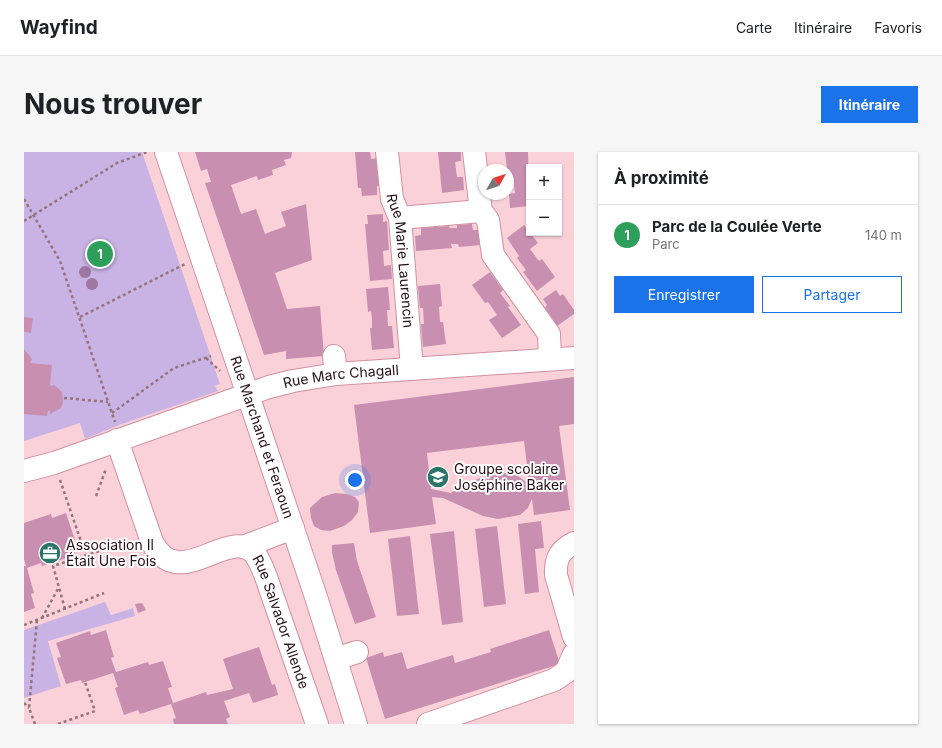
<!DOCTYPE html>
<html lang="fr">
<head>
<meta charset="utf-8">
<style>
	:root { --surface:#fff; --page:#f6f6f6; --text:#202124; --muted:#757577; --line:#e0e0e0; --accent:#1a73e8 }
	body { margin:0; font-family:Inter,sans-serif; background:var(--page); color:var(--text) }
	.controls { position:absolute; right:12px; top:12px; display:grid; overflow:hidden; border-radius:0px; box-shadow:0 1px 3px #0004 }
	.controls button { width:36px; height:36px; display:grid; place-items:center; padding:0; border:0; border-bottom:1px solid var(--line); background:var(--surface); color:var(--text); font:20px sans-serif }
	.compass { position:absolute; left:454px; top:12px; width:36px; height:36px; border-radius:50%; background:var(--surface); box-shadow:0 1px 3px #0004; rotate:51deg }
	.you { position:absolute; left:331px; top:328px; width:14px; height:14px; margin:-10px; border:3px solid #fff; border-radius:50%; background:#1a73e8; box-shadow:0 0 0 6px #1a73e833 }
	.badge { display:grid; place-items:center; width:26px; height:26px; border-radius:50%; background:var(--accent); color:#fff; font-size:13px; font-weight:700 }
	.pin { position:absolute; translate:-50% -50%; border:2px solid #fff; box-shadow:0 1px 4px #0006 }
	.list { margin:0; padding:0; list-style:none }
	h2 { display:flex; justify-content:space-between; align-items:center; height:52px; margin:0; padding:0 16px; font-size:17px }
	h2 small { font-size:13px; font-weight:400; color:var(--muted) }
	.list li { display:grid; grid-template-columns:26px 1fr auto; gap:12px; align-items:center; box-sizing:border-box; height:60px; padding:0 16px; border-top:1px solid var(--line) }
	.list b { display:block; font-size:15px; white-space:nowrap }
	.list p { margin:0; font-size:13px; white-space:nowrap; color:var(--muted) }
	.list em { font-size:13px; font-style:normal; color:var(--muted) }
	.actions { display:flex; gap:8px; padding:12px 16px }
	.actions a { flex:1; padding:9px 0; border:1px solid var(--accent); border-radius:0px; text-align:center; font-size:14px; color:var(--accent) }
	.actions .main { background:var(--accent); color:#fff }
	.map { position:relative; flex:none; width:550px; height:572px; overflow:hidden; border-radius:0px }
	header { display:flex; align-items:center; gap:24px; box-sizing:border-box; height:56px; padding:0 20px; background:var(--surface); border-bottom:1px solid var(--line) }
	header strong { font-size:19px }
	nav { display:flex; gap:22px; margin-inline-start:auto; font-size:14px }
	.intro { display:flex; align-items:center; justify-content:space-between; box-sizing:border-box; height:96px; padding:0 24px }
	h1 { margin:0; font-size:28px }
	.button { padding:10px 18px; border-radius:0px; background:var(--accent); color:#fff; font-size:14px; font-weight:700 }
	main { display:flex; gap:24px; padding:0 24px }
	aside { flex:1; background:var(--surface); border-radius:0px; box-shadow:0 1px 3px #0004 }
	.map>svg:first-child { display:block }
</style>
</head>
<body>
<header>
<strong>Wayfind</strong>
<nav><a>Carte</a><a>Itinéraire</a><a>Favoris</a></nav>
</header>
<div class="intro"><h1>Nous trouver</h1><a class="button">Itinéraire</a></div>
<main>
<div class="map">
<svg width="550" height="572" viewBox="0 0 550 572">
	<rect width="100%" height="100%" fill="#fbd1d9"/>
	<g fill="#c8b3e4">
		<path d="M0 0H118L196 232 191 234 194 239 95 273 61 287 56 271 0 289Z"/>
		<path d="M81 450 87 463 109 456 111 464 24 489 37 534 0 546V478Z"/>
	</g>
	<g fill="#c88fb0" fill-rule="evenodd">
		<path d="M171 0H268L267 6 260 8 262 13 248 18 249 23 234 28 233 24 207 33 217 62 232 57 241 82 262 74 257 60 282 52 288 108 251 121 263 157 296 154 300 204 262 207V199L240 203 181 31 187 30 183 17 177 19Z"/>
		<path d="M331 0H346L347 7 353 6 356 34H353V43L338 44 337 36H334Z"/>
		<path d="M414 0H437V9L431 10 433 25H439L440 38 418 41Z"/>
		<path d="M481 0H504L505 54 486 56 485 42 491 41 489 26H484Z"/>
		<path d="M359 62V70L363 69 365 98 359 99 360 114 367 113 368 127 346 129 341 72H344L343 63Z"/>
		<path d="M448 72 449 78H456L457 93 435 95 434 92H427L428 96 392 99 391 84 397 83V76L425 74 426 76H433V73Z"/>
		<path d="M500 73 514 91 506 97 515 109 518 107 531 125 513 139 499 120 502 118 493 106 495 104 483 86Z"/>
		<path d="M466 120 479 138 476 141 486 154 484 155 497 173 478 186 465 168 473 163 464 150 461 151 448 133Z"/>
		<path d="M416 132 418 154 415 155 416 170H419L422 192 399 195 397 172H400L399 156H396L394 134Z"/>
		<path d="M364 135 366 158H363L364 174H368L370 196 348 198 346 176H348V167L347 159 344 160 342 137Z"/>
		<path d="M532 138 536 144 539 142 550 158V162L533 174 521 155 523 153 519 147Z"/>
		<path d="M0 165 9 166 7 181 0 180Z"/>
		<path d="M0 197 8 207 6 211 28 213 26 234 30 233 38 240 39 250 37 256 28 261 26 262V259H24L23 264 0 262Z"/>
		<path d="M550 225V272L535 274 546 358 510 363 508 347 504 356 496 363 474 367 459 364 419 346 408 345 412 372 346 381 330 253ZM500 289 506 337 502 330 494 324 485 321 469 322 456 326 435 335 427 341 407 337 403 301Z"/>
		<path d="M311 341 323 342 331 345 335 350 334 360 328 368 320 374 306 379 297 378 290 374 287 366 286 356 298 345Z"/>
		<path d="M42 361 51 388 47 389 52 403 18 414 17 411 3 416 10 441 7 442 11 456 0 460V414H2L0 407V371L27 362 28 366Z"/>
		<path d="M517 369 520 396 511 397 515 440 501 442 494 372Z"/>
		<path d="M473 374 482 452 460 455 451 377Z"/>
		<path d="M430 379 439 470 418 473 406 382Z"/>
		<path d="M386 384 395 462 373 464 364 387Z"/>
		<path d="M330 391 333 409 352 465 331 472 312 418 308 400V393Z"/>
		<path d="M118 451 122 458 114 461 111 452Z"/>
		<path d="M82 478 90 505 87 506 92 520 124 510 125 513 139 509 148 535 144 536 149 551 182 540 183 543 209 537 199 507 235 495 248 533 251 532 254 543 229 551 225 541 200 549 206 565 202 567 204 572H150L149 567 152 566 147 552 116 562 114 558 100 563 91 536 94 535 89 521 58 531 57 528 42 532 33 506 37 505 32 491 66 479 67 483Z"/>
		<path d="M525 478 536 512 361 567 342 506 359 500 360 505 378 500 383 517 429 503 431 511 467 500 466 497Z"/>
	</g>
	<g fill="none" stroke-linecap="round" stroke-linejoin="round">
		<g stroke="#d1909f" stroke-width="24">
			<g id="minor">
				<path id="s1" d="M142 0 292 445 332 572"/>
				<path id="s2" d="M363 0 368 47 376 66 388 217"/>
				<path d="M450 0 457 59 464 68 469 103 525 182 526 207"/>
				<path d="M376 66 457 59"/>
				<path d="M310 204 312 222"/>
				<path id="s3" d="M93 288 128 390C155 443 205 372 231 402 236 409 239 417 242 425L293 572"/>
				<path id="s4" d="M0 319 30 311 245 235 269 229 312 222 550 206"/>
				<path d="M550 391C536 398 531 407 532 423L550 485"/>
				<path d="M219 395 269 376"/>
				<path d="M312 507 333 500"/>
				<path d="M404 572 530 528 542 520 550 502"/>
			</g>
		</g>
		<g stroke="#95747b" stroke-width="2.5" stroke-dasharray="3 3" stroke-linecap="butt">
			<path d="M0 47 36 109 91 270"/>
			<path d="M0 69 93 11 123 0"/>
			<path d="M56 165 161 112"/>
			<path d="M182 206 196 219"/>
			<path d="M40 246 84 250"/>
			<path d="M88 261 150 216 187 204"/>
			<path d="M36 328 62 404"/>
			<path d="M72 344 82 317"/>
			<path d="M41 457 29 414 88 395"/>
			<path d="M18 466 35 435"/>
			<path d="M0 473 80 441"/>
			<path d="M0 551 5 556"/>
			<path d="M11 572 5 556 13 468"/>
			<path d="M34 572 71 559 61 530"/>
		</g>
		<use href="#minor" stroke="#fff" stroke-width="22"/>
	</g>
	<g fill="#9e78a3">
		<circle cx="61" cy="120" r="6"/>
		<circle cx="68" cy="132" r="6"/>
	</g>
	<defs>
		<g id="school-disc" transform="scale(1.15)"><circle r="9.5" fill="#2c736a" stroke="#fefefe"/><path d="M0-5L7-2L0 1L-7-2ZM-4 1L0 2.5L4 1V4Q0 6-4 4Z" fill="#fff"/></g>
		<g id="office-disc" transform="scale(1.15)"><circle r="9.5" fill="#2c736a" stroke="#fefefe"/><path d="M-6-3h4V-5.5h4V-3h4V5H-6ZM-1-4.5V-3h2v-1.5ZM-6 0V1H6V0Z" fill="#fff"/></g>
	</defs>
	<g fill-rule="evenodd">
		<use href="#school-disc" x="414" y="325"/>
		<use href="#office-disc" x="26" y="401"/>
	</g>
	<g text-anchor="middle" stroke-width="4" stroke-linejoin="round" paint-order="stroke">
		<g font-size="14" fill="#250e15" stroke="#fefefe">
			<text dy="5" stroke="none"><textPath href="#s2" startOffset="110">Rue Marie Laurencin</textPath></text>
			<text dy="5" stroke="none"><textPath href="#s4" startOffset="332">Rue Marc Chagall</textPath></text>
			<text dy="5" stroke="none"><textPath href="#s1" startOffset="301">Rue Marchand et Feraoun</textPath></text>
			<text dy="5" stroke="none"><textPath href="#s3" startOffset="297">Rue Salvador Allende</textPath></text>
		</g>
		<g font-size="14" fill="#250e15" stroke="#fefefe" text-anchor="start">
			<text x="430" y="322">Groupe scolaire<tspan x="430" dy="16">Joséphine Baker</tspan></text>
			<text x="42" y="398">Association Il<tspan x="42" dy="16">Était Une Fois</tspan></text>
		</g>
	</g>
</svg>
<div class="controls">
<button>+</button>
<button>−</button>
</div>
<svg class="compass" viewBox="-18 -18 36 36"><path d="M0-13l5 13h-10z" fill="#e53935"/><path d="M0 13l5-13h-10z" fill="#757577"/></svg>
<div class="you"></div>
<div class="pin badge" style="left:76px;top:102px;background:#2e9e5b">1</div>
</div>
<aside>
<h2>À proximité<small></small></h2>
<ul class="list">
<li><span class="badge" style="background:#2e9e5b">1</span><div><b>Parc de la Coulée Verte</b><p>Parc</p></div><em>140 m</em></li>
</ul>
<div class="actions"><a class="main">Enregistrer</a><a>Partager</a></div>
</aside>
</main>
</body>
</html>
